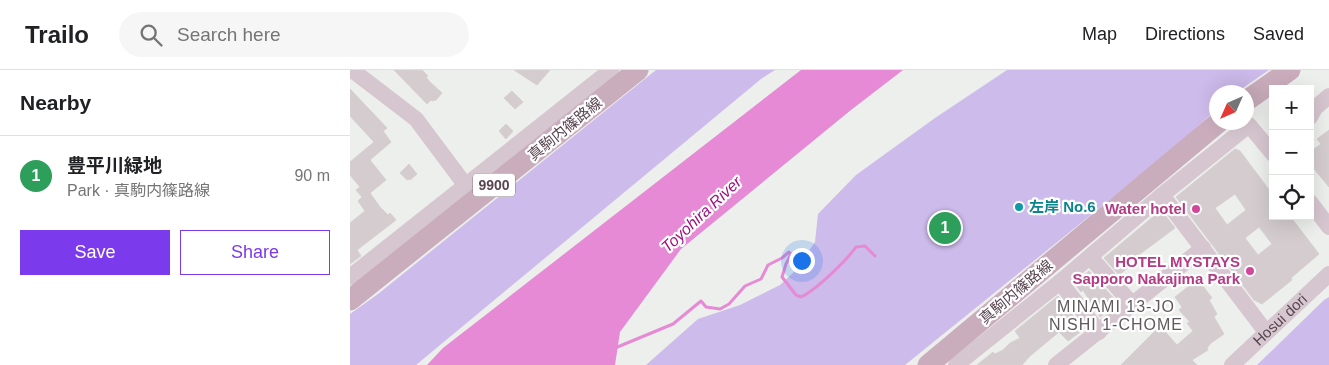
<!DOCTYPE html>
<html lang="en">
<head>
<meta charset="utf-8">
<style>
	:root { --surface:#fff; --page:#f6f6f6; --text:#202124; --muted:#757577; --line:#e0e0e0; --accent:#7c3aed }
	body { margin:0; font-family:Arial,"Noto Sans JP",sans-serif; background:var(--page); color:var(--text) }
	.controls { position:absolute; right:15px; top:15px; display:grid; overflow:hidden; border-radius:0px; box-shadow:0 5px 20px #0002 }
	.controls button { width:45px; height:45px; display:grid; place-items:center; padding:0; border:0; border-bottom:1px solid var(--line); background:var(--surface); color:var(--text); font:25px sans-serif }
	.compass { position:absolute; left:859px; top:15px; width:45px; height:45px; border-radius:50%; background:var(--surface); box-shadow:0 5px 20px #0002; rotate:225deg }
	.you { position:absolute; left:451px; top:190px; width:18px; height:18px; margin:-12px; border:4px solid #fff; border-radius:50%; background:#1a73e8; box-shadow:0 0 0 8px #1a73e833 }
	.badge { display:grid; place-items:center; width:32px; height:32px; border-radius:50%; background:var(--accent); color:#fff; font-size:16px; font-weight:700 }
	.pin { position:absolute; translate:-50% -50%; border:2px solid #fff; box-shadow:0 1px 5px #0006 }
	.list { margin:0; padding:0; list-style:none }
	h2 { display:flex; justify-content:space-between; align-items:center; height:65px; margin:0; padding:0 20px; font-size:21px }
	h2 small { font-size:16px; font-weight:400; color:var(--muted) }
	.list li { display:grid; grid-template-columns:32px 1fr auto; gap:15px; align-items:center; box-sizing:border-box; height:80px; padding:0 20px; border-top:1px solid var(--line) }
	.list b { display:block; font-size:19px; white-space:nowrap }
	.list p { margin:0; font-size:16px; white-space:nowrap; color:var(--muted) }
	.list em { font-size:16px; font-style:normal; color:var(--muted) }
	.actions { display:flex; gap:10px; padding:15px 20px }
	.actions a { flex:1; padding:11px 0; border:1px solid var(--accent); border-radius:0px; text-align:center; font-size:18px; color:var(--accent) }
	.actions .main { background:var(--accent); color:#fff }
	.icon { flex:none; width:28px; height:28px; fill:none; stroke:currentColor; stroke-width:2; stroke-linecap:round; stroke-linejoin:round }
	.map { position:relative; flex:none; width:979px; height:295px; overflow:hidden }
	header { display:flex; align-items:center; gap:30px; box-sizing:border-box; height:70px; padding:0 25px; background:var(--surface); border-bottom:1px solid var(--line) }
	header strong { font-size:24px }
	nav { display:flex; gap:28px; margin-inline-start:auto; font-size:18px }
	.search { width:350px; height:45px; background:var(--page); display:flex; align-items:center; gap:12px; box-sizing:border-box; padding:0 18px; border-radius:28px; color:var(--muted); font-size:19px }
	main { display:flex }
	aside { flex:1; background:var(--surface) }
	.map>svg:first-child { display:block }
</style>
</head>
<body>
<header>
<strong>Trailo</strong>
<div class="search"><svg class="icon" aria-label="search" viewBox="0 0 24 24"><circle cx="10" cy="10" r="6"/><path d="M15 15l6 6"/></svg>Search here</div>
<nav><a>Map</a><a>Directions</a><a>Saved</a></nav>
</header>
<main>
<aside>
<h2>Nearby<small></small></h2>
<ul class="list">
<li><span class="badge" style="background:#2e9e5b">1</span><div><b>豊平川緑地</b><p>Park · 真駒内篠路線</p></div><em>90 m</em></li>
</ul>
<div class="actions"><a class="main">Save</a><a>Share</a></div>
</aside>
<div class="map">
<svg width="979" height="295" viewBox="0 0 979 295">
	<rect width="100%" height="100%" fill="#ecefec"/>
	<g fill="#cdbbeb">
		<path d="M306 0H425L411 9 66 295H0V244L28 224Z"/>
		<path d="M657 0H919L887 22H866V40L820 81 555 295H296L348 249 390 235 430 215 445 201 465 172 468 144 506 105 585 48Z"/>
		<path d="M979 227V295H907L974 230Z"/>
	</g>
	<path fill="#e68ad6" d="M451 0H553L501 40 331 179 270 262 265 295H77L93 278Z"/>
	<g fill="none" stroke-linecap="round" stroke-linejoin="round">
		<path stroke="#e68ad6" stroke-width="3" d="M265 278 323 254 351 231 356 237 370 239 379 234 395 216 411 209 418 195 432 188 439 182 441 184 436 194 432 207 446 225 451 227C466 220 496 191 506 177L515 176 525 186"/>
	</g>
	<g fill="#d4ccce" stroke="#d7d0d2" fill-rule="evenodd">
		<path d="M44 0H72L78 6 76 7 79 11 92 23 86 30 82 31 81 30 77 34Z"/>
		<path d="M164 0H200L187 15Z"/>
		<path d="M0 19 37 58 33 61 41 72 20 90 36 110 20 123 30 137 38 145 40 143 46 150 7 180 11 186 0 194V153L15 141 8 131 12 127 6 120 10 117 0 105V92L24 72 0 46Z"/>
		<path d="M162 21 173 32 165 39 154 28Z"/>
		<path d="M156 54 163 61 156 69 149 61Z"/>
		<path d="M979 60V117L960 94V82L971 74 967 69Z"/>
		<path d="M885 79 890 81 923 125V146H940L969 184 941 208 942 210 912 234 904 230 826 127ZM885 124 896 140 877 155 865 138ZM909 157 922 174 908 185 895 168Z"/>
		<path d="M59 94 67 104 60 110 59 109 57 110 50 103Z"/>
		<path d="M811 140 825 158 778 193 780 196 769 205 754 188Z"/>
		<path d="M739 201 768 233 750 247 733 220 731 222 724 213Z"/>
		<path d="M849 208 854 215 853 216 862 228 859 230 867 244 864 247 874 264 861 273 857 278 858 280 842 290 847 295H771L810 256 827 275 843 261 837 253 840 252 829 240 832 237 825 227Z"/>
		<path d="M708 226 734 259 718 271 709 262 680 286 672 295H627L643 282 645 284 653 280 660 273 670 268 665 261Z"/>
	</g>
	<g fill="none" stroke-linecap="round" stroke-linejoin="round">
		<g stroke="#d6c6cf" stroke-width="16">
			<path d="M2 0 66 49 116 116"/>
			<path d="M960 47 965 38 979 26"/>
			<path d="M812 125 916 262"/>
			<path d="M960 132 979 157"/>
			<path d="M740 187 783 235"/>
			<path d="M0 207 261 0"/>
			<path d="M710 212 749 262"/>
			<path d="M606 295 710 212 812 125 899 55 923 84"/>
			<path d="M706 295 853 178"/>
			<path id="s1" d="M882 295 979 204"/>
		</g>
		<g stroke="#caadbc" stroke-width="21">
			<path d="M896 31 940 0"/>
			<path d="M0 230 288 0"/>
			<path d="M578 295 869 52"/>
		</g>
	</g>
	<circle fill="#0f9aa8" stroke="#fff" stroke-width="2" cx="669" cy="137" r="5"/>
	<g fill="#d1479c" stroke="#fff" stroke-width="2">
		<circle cx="846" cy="139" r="5"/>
		<circle cx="900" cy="201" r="5"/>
	</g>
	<g text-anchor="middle" stroke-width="4.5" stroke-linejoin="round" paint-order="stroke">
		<rect fill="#fff" stroke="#8a7d84" stroke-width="1" x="123" y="103.5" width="42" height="23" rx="4"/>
		<g font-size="14" font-weight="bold" fill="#584550">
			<text x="144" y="120">9900</text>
		</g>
		<g font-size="15" fill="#584550" stroke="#fff">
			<text transform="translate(215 59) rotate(-39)" y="5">真駒内篠路線</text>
			<text transform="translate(666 222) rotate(-40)" y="5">真駒内篠路線</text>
			<text dy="5" stroke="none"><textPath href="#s1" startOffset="66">Hosui dori</textPath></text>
		</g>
		<g font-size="15" font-weight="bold" fill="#0d838f" stroke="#fff" text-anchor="start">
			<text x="679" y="142">左岸 No.6</text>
		</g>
		<g font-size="15" font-weight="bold" fill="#b23c85" stroke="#fff" text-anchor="end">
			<text x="836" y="144">Water hotel</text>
			<text x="890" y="197">HOTEL MYSTAYS<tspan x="890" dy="17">Sapporo Nakajima Park</tspan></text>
		</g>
		<g font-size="16" font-style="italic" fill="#9d1384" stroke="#fff">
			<text transform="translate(351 144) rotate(-43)" y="6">Toyohira River</text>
		</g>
		<g font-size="16" letter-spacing="1" fill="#60595d" stroke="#fff">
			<text x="766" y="242">MINAMI 13-JO<tspan x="766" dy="18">NISHI 1-CHOME</tspan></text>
		</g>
	</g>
</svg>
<div class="controls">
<button>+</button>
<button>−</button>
<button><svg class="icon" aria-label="locate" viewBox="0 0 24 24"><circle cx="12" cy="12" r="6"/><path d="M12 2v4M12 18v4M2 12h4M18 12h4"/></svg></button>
</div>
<svg class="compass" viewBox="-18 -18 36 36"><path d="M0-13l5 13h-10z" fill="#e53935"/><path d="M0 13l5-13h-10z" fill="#757577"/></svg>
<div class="you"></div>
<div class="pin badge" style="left:595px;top:158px;background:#2e9e5b">1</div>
</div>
</main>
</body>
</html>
